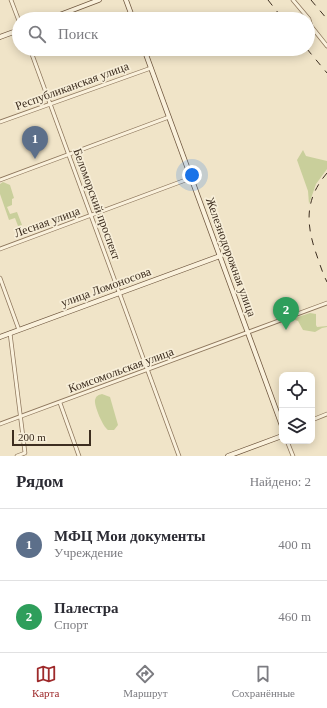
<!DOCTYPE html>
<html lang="ru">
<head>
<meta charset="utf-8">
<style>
	:root { --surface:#fff; --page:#f2f2f3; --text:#2b2b33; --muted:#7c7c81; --line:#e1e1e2; --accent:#9e2a2b }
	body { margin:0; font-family:"Times New Roman",serif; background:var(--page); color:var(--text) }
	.controls { position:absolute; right:12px; bottom:12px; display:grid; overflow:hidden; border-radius:8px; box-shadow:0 2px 10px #0003 }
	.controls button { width:36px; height:36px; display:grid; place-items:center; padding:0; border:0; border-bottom:1px solid var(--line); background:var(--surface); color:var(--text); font:20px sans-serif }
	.scale { position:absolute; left:12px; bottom:10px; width:79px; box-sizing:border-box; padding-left:4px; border:2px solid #3d2e20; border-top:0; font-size:11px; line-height:14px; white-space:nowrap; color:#3d2e20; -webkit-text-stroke:3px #f7eed8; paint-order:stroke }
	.you { position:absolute; left:192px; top:175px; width:14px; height:14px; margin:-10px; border:3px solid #fff; border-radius:50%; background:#1a73e8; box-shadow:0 0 0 6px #1a73e833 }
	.badge { display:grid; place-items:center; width:26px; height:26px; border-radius:50%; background:var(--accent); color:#fff; font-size:13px; font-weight:700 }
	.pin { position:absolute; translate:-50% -33px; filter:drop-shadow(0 1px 2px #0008) }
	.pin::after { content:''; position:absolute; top:21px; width:14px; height:12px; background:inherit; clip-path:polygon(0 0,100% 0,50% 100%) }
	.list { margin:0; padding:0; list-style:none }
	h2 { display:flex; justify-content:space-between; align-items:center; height:52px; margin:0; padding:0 16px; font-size:17px }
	h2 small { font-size:13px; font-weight:400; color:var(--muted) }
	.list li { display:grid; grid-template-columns:26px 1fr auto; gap:12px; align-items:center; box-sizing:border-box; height:72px; padding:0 16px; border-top:1px solid var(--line) }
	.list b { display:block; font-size:15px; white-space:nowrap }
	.list p { margin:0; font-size:13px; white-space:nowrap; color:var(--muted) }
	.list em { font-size:13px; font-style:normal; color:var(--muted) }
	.icon { flex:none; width:22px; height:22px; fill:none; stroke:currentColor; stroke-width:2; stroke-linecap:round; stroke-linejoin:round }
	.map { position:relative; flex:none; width:327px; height:456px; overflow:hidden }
	.search { position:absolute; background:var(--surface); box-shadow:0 2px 10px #0003; left:12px; right:12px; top:12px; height:44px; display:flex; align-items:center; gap:10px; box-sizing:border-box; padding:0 14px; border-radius:22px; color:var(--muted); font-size:15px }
	.sheet { height:196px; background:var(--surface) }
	nav { display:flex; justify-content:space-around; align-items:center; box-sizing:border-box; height:56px; border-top:1px solid var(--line); background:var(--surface); font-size:11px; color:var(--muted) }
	nav a { display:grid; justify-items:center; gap:2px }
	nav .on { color:var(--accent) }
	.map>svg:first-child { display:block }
</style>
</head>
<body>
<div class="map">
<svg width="327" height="456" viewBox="0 0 327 456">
	<rect width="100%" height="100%" fill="#f0e4c8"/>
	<g fill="#c9cf9b">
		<path d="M303 150 306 156 327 161V169L316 184 309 204 308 191 297 160Z"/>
		<path d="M3 182 10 185 14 198 12 199V205L7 207 10 214 17 212 22 225 18 226 15 218 9 220 0 194V184Z"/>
		<path d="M310 313 316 314V325L317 327 327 326V327L322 328 315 332 303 330 298 321 295 320V318Z"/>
		<path d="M102 394 110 397 118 425 114 430H108C103 427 94 406 95 400 96 396 98 395 102 394Z"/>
	</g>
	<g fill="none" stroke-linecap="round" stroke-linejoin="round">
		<g stroke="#8d765c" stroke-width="4.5">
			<g id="street">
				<path d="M11 0 19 21"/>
				<path d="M293 0 309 19 311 26 327 46"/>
				<path d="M30 49 179 456"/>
				<path d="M0 122 151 68"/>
				<path d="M0 180 169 117"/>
				<path d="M0 249 191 178"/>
				<path d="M0 278 19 330"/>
				<path d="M10 333 25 453 17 456"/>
				<path d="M60 403 79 456"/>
				<path d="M312 420 327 414"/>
				<path d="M0 424 327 303"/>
				<path d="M287 441 293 456"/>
			</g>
		</g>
		<g stroke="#6f573f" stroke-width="5.5">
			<g id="secondary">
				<path d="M126 0 133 19"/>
				<path d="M49 19 99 0"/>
				<path d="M0 37 19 30"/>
				<path d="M144 49 282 426"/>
				<path d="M0 337 220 256"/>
				<path d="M228 456 282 436"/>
			</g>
		</g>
		<use href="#street" stroke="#faf1dc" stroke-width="3"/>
		<use href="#secondary" stroke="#faf1dc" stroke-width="4"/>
		<g stroke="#3d2e20" stroke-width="1" stroke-dasharray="7 7" stroke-linecap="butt">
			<path d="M268 0 283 19"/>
			<path d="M311 0 327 19"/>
			<path d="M307 49 327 73"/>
			<path d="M327 173C304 200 306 225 317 256 320 265 323 274 327 282"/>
		</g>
	</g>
	<g text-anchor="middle" stroke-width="3.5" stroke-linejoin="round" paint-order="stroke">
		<g font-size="12" fill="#3d2e20" stroke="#f7eed8">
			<text transform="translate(72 86) rotate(-20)" y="4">Республиканская улица</text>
			<text transform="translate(97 204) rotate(70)" y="4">Беломорский проспект</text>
			<text transform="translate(47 222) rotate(-20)" y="4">Лесная улица</text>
			<text transform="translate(231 257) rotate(70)" y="4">Железнодорожная улица</text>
			<text transform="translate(106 287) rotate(-20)" y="4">улица Ломоносова</text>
			<text transform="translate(121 370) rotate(-20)" y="4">Комсомольская улица</text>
		</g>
	</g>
</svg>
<div class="controls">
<button><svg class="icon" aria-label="locate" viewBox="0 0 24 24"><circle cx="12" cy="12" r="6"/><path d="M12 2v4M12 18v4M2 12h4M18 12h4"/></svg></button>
<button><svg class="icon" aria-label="layers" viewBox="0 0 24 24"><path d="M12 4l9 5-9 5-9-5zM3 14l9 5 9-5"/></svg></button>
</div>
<div class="scale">200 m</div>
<div class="you"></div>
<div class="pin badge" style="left:35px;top:159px;background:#5c6f8a">1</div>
<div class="pin badge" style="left:286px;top:330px;background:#2e9e5b">2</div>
<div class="search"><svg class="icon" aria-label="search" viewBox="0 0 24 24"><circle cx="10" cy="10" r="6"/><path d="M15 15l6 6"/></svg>Поиск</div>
</div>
<section class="sheet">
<h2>Рядом<small>Найдено: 2</small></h2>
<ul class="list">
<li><span class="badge" style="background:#5c6f8a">1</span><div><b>МФЦ Мои документы</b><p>Учреждение</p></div><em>400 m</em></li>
<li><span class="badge" style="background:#2e9e5b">2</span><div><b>Палестра</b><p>Спорт</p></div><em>460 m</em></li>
</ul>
</section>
<nav>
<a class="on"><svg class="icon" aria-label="map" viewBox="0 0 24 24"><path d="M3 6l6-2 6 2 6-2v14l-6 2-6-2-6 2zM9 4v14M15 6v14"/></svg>Карта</a>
<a><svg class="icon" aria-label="directions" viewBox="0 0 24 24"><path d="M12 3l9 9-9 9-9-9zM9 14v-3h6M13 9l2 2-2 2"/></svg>Маршрут</a>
<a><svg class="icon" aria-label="saved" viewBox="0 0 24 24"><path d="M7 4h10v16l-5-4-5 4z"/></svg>Сохранённые</a>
</nav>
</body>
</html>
